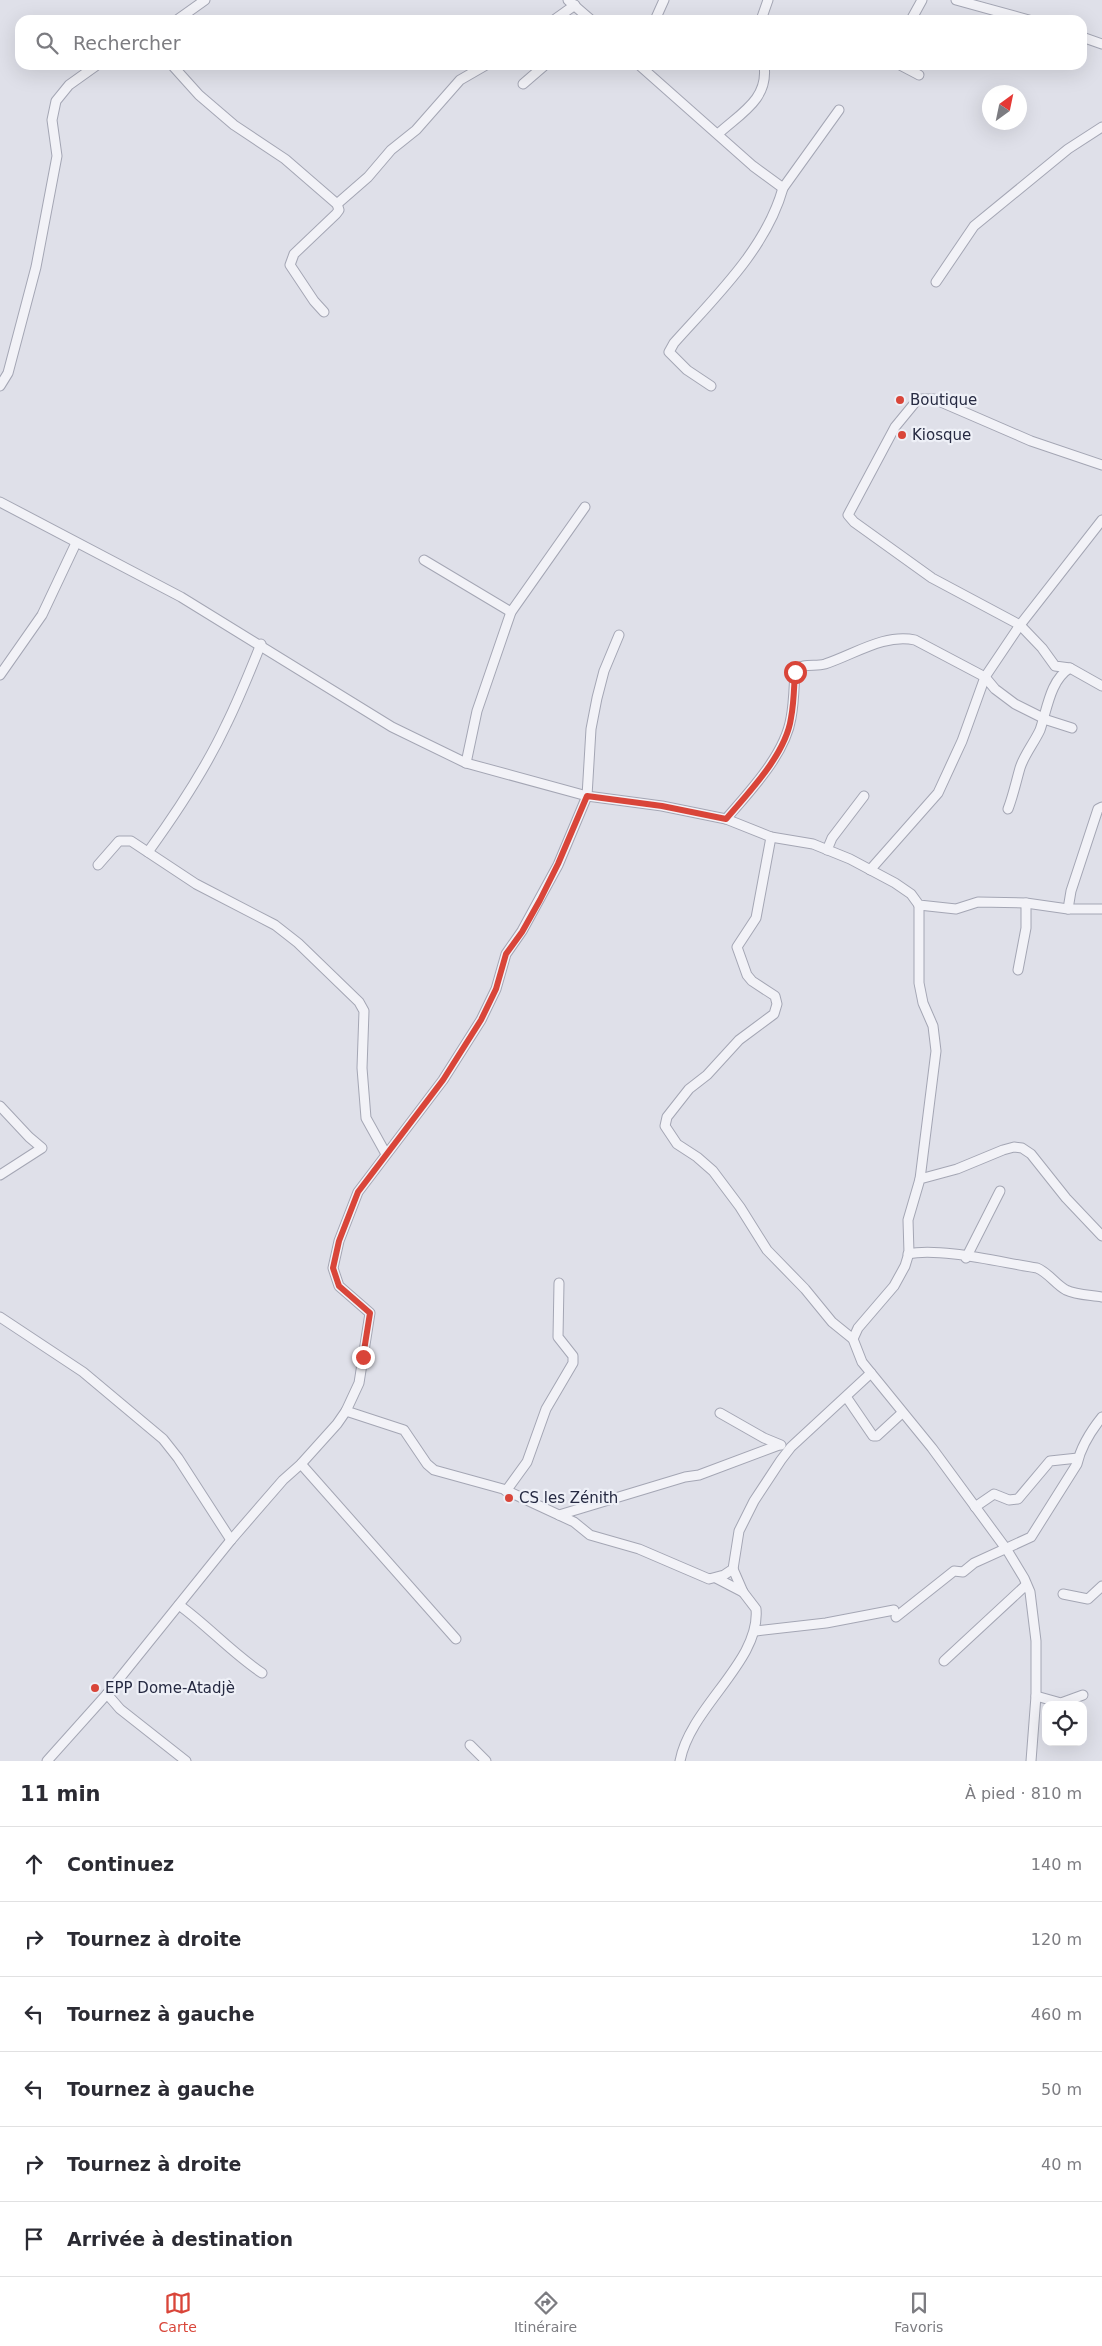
<!DOCTYPE html>
<html lang="fr">
<head>
<meta charset="utf-8">
<style>
	:root { --surface:#fff; --page:#f2f2f3; --text:#2b2b33; --muted:#7c7c81; --line:#e1e1e2; --accent:#d94539 }
	body { margin:0; font-family:"DejaVu Sans",sans-serif; background:var(--page); color:var(--text) }
	.controls { position:absolute; right:15px; bottom:15px; display:grid; overflow:hidden; border-radius:10px; box-shadow:0 5px 20px #0002 }
	.controls button { width:45px; height:45px; display:grid; place-items:center; padding:0; border:0; border-bottom:1px solid var(--line); background:var(--surface); color:var(--text); font:25px sans-serif }
	.compass { position:absolute; left:982px; top:85px; width:45px; height:45px; border-radius:50%; background:var(--surface); box-shadow:0 5px 20px #0002; rotate:33deg }
	.stop { position:absolute; width:15px; height:15px; margin:-11px; border:4px solid #d94539; border-radius:50%; background:#fff }
	.stop.end { background:#d94539; border-color:#fff; box-shadow:0 1px 5px #0008 }
	.list { margin:0; padding:0; list-style:none }
	h2 { display:flex; justify-content:space-between; align-items:center; height:65px; margin:0; padding:0 20px; font-size:21px }
	h2 small { font-size:16px; font-weight:400; color:var(--muted) }
	.list li { display:grid; grid-template-columns:32px 1fr auto; gap:15px; align-items:center; box-sizing:border-box; height:75px; padding:0 20px; border-top:1px solid var(--line) }
	.list b { display:block; font-size:19px; white-space:nowrap }
	.list em { font-size:16px; font-style:normal; color:var(--muted) }
	.icon { flex:none; width:28px; height:28px; fill:none; stroke:currentColor; stroke-width:2; stroke-linecap:round; stroke-linejoin:round }
	.map { position:relative; flex:none; width:1102px; height:1761px; overflow:hidden }
	.search { position:absolute; background:var(--surface); box-shadow:0 5px 20px #0002; left:15px; right:15px; top:15px; height:55px; display:flex; align-items:center; gap:12px; box-sizing:border-box; padding:0 18px; border-radius:15px; color:var(--muted); font-size:19px }
	.sheet { height:515px; background:var(--surface) }
	nav { display:flex; justify-content:space-around; align-items:center; box-sizing:border-box; height:70px; border-top:1px solid var(--line); background:var(--surface); font-size:14px; color:var(--muted) }
	nav a { display:grid; justify-items:center; gap:2px }
	nav .on { color:var(--accent) }
	.map>svg:first-child { display:block }
</style>
</head>
<body>
<div class="map">
<svg width="1102" height="1761" viewBox="0 0 1102 1761">
	<rect width="100%" height="100%" fill="#dfe0e9"/>
	<g fill="none" stroke-linecap="round" stroke-linejoin="round">
		<g stroke="#a4a6b4" stroke-width="11">
			<g id="minor">
				<path d="M568 0 591 20"/>
				<path d="M956 0 1029 20"/>
				<path d="M177 20 205 0"/>
				<path d="M554 20 575 5"/>
				<path d="M655 20 664 0"/>
				<path d="M761 20 768 0"/>
				<path d="M911 20 922 0"/>
				<path d="M1082 37 1102 44"/>
				<path d="M172 65 199 95 234 125 285 159 337 204 339 210 336 214 294 254 290 265 314 301 324 312"/>
				<path d="M639 65 753 166 783 188"/>
				<path d="M900 65 919 75"/>
				<path d="M523 84 545 65"/>
				<path d="M718 134C741 113 769 99 764 65"/>
				<path d="M337 204 368 177 391 150 416 130 460 80 486 65"/>
				<path d="M936 282 974 226 1068 149 1102 127"/>
				<path d="M0 386 8 373 36 267 57 156 52 120 56 101 69 85 97 65"/>
				<path d="M711 386 687 370 669 352 674 343C715 297 766 249 783 188L839 110"/>
				<path d="M1102 465 1031 441 934 399H918L895 427 848 515 854 522 932 578 1020 625 1042 648 1055 666 1070 668 1102 686"/>
				<path d="M0 502 181 597 392 727 466 763 587 796 662 806 726 819 771 837 813 844 850 859 895 883 911 894 919 905 956 909 978 902 1026 903 1068 909H1102"/>
				<path d="M424 560 511 612"/>
				<path d="M0 675 42 615 76 543"/>
				<path d="M466 763 477 711 511 612 585 507"/>
				<path d="M1008 809C1013 796 1016 782 1020 768 1024 755 1034 743 1040 730 1047 710 1050 680 1070 668"/>
				<path d="M726 819C749 792 785 755 791 718 794 703 794 687 795 671 804 662 814 667 825 664 853 655 885 633 915 640L985 677 995 689 1015 704 1047 720 1072 728"/>
				<path d="M771 837 756 918 737 947 747 975 752 981 775 996 777 1004 774 1014 739 1040 707 1075 689 1089 667 1117 665 1126 677 1144 697 1157 713 1171 740 1207 767 1250 805 1289 832 1322 853 1339 862 1362 932 1448 1007 1550 1024 1578 1030 1592 1036 1641V1696L1031 1761"/>
				<path d="M827 850 832 838 864 796"/>
				<path d="M148 852C177 812 205 770 226 725 239 699 250 671 261 644"/>
				<path d="M98 865 119 841H131L196 884 275 925 298 943 359 1002 364 1011 362 1068 366 1118 386 1154"/>
				<path d="M870 870 938 793 962 741 985 677 1020 625 1102 520"/>
				<path d="M919 905V983L923 1003 933 1026 936 1051 920 1179"/>
				<path d="M1068 909 1071 891 1098 809 1102 807"/>
				<path d="M1018 970 1026 928V903"/>
				<path d="M0 1106 29 1137 42 1148 0 1175"/>
				<path d="M908 1254C940 1247 1003 1263 1037 1268 1049 1273 1055 1284 1066 1290 1076 1295 1091 1295 1102 1297"/>
				<path d="M966 1258 1000 1191"/>
				<path d="M0 1317 83 1372 163 1439 178 1458 231 1540"/>
				<path d="M853 1339 858 1328 894 1286 905 1266 909 1253 908 1220 920 1179 957 1169 1003 1150 1014 1147 1022 1148 1031 1154 1066 1198 1102 1236"/>
				<path d="M847 1398 873 1436H877L902 1413"/>
				<path d="M346 1411 404 1430 427 1464 434 1470 503 1489 574 1522 590 1535 639 1549 709 1579 724 1575 733 1569 739 1531 754 1501 781 1460 791 1447 871 1373"/>
				<path d="M720 1413 764 1438 781 1445"/>
				<path d="M301 1464 456 1639"/>
				<path d="M506 1491 527 1462 546 1409 573 1363V1356L558 1337 559 1283"/>
				<path d="M975 1507 994 1494 1009 1500 1018 1499 1050 1461 1078 1458"/>
				<path d="M559 1515 685 1477 699 1475 779 1445"/>
				<path d="M716 1578 743 1592"/>
				<path d="M1063 1594 1088 1599 1102 1586"/>
				<path d="M179 1605C208 1626 232 1653 262 1673"/>
				<path d="M896 1617 954 1571 963 1572 974 1563 1031 1537 1077 1464C1081 1446 1090 1432 1102 1417"/>
				<path d="M756 1631 826 1623 894 1610"/>
				<path d="M944 1661 1026 1585"/>
				<path d="M107 1694 120 1709 186 1761"/>
				<path d="M1036 1696 1061 1703 1083 1695"/>
				<path d="M470 1745 486 1761"/>
				<path d="M47 1761 107 1694 231 1540 283 1480 301 1464 337 1424 346 1411 359 1383 370 1313 339 1286 333 1268 339 1241 358 1192 443 1080 481 1020 496 989 506 954 522 931 558 865 587 796 591 729 597 698 604 671 619 635"/>
				<path d="M680 1761C690 1707 761 1661 756 1609L743 1592 733 1569"/>
			</g>
		</g>
		<use href="#minor" stroke="#f2f2f7" stroke-width="9"/>
	</g>
	<g fill="none" stroke-linecap="round" stroke-linejoin="round">
		<path stroke="#d94539" stroke-width="6" d="M363 1357 370 1313 339 1286 333 1268 339 1241 358 1192 443 1080 481 1020 496 989 506 954 522 932 540 900 558 864 587 796 662 806 726 819C749 792 786 754 791 718 794 703 794 687 795 672"/>
	</g>
	<g fill="#d94539" stroke="#eef0f7" stroke-width="2">
		<circle cx="900" cy="400" r="5"/>
		<circle cx="902" cy="435" r="5"/>
		<circle cx="509" cy="1498" r="5"/>
		<circle cx="95" cy="1688" r="5"/>
	</g>
	<g text-anchor="middle" stroke-width="4.5" stroke-linejoin="round" paint-order="stroke">
		<g font-size="15" fill="#262a42" stroke="#eef0f7" text-anchor="start">
			<text x="910" y="405">Boutique</text>
			<text x="912" y="440">Kiosque</text>
			<text x="519" y="1503">CS les Zénith</text>
			<text x="105" y="1693">EPP Dome-Atadjè</text>
		</g>
	</g>
</svg>
<div class="controls">
<button><svg class="icon" aria-label="locate" viewBox="0 0 24 24"><circle cx="12" cy="12" r="6"/><path d="M12 2v4M12 18v4M2 12h4M18 12h4"/></svg></button>
</div>
<svg class="compass" viewBox="-18 -18 36 36"><path d="M0-13l5 13h-10z" fill="#e53935"/><path d="M0 13l5-13h-10z" fill="#7c7c81"/></svg>
<div class="stop" style="left:795px;top:672px"></div>
<div class="stop end" style="left:363px;top:1357px"></div>
<div class="search"><svg class="icon" aria-label="search" viewBox="0 0 24 24"><circle cx="10" cy="10" r="6"/><path d="M15 15l6 6"/></svg>Rechercher</div>
</div>
<section class="sheet">
<h2>11 min<small>À pied · 810 m</small></h2>
<ul class="list">
<li><svg class="icon" aria-label="ahead" viewBox="0 0 24 24"><path d="M12 20V5M6 11l6-6 6 6"/></svg><div><b>Continuez</b></div><em>140 m</em></li>
<li><svg class="icon" aria-label="right" viewBox="0 0 24 24"><path d="M7 20v-9h11M14 6l5 5-5 5"/></svg><div><b>Tournez à droite</b></div><em>120 m</em></li>
<li><svg class="icon" aria-label="left" viewBox="0 0 24 24"><path d="M17 20v-9H6M10 6l-5 5 5 5"/></svg><div><b>Tournez à gauche</b></div><em>460 m</em></li>
<li><svg class="icon" aria-label="left" viewBox="0 0 24 24"><path d="M17 20v-9H6M10 6l-5 5 5 5"/></svg><div><b>Tournez à gauche</b></div><em>50 m</em></li>
<li><svg class="icon" aria-label="right" viewBox="0 0 24 24"><path d="M7 20v-9h11M14 6l5 5-5 5"/></svg><div><b>Tournez à droite</b></div><em>40 m</em></li>
<li><svg class="icon" aria-label="arrive" viewBox="0 0 24 24"><path d="M6 21V4h12l-3 4 3 4H6"/></svg><div><b>Arrivée à destination</b></div></li>
</ul>
</section>
<nav>
<a class="on"><svg class="icon" aria-label="map" viewBox="0 0 24 24"><path d="M3 6l6-2 6 2 6-2v14l-6 2-6-2-6 2zM9 4v14M15 6v14"/></svg>Carte</a>
<a><svg class="icon" aria-label="directions" viewBox="0 0 24 24"><path d="M12 3l9 9-9 9-9-9zM9 14v-3h6M13 9l2 2-2 2"/></svg>Itinéraire</a>
<a><svg class="icon" aria-label="saved" viewBox="0 0 24 24"><path d="M7 4h10v16l-5-4-5 4z"/></svg>Favoris</a>
</nav>
</body>
</html>
